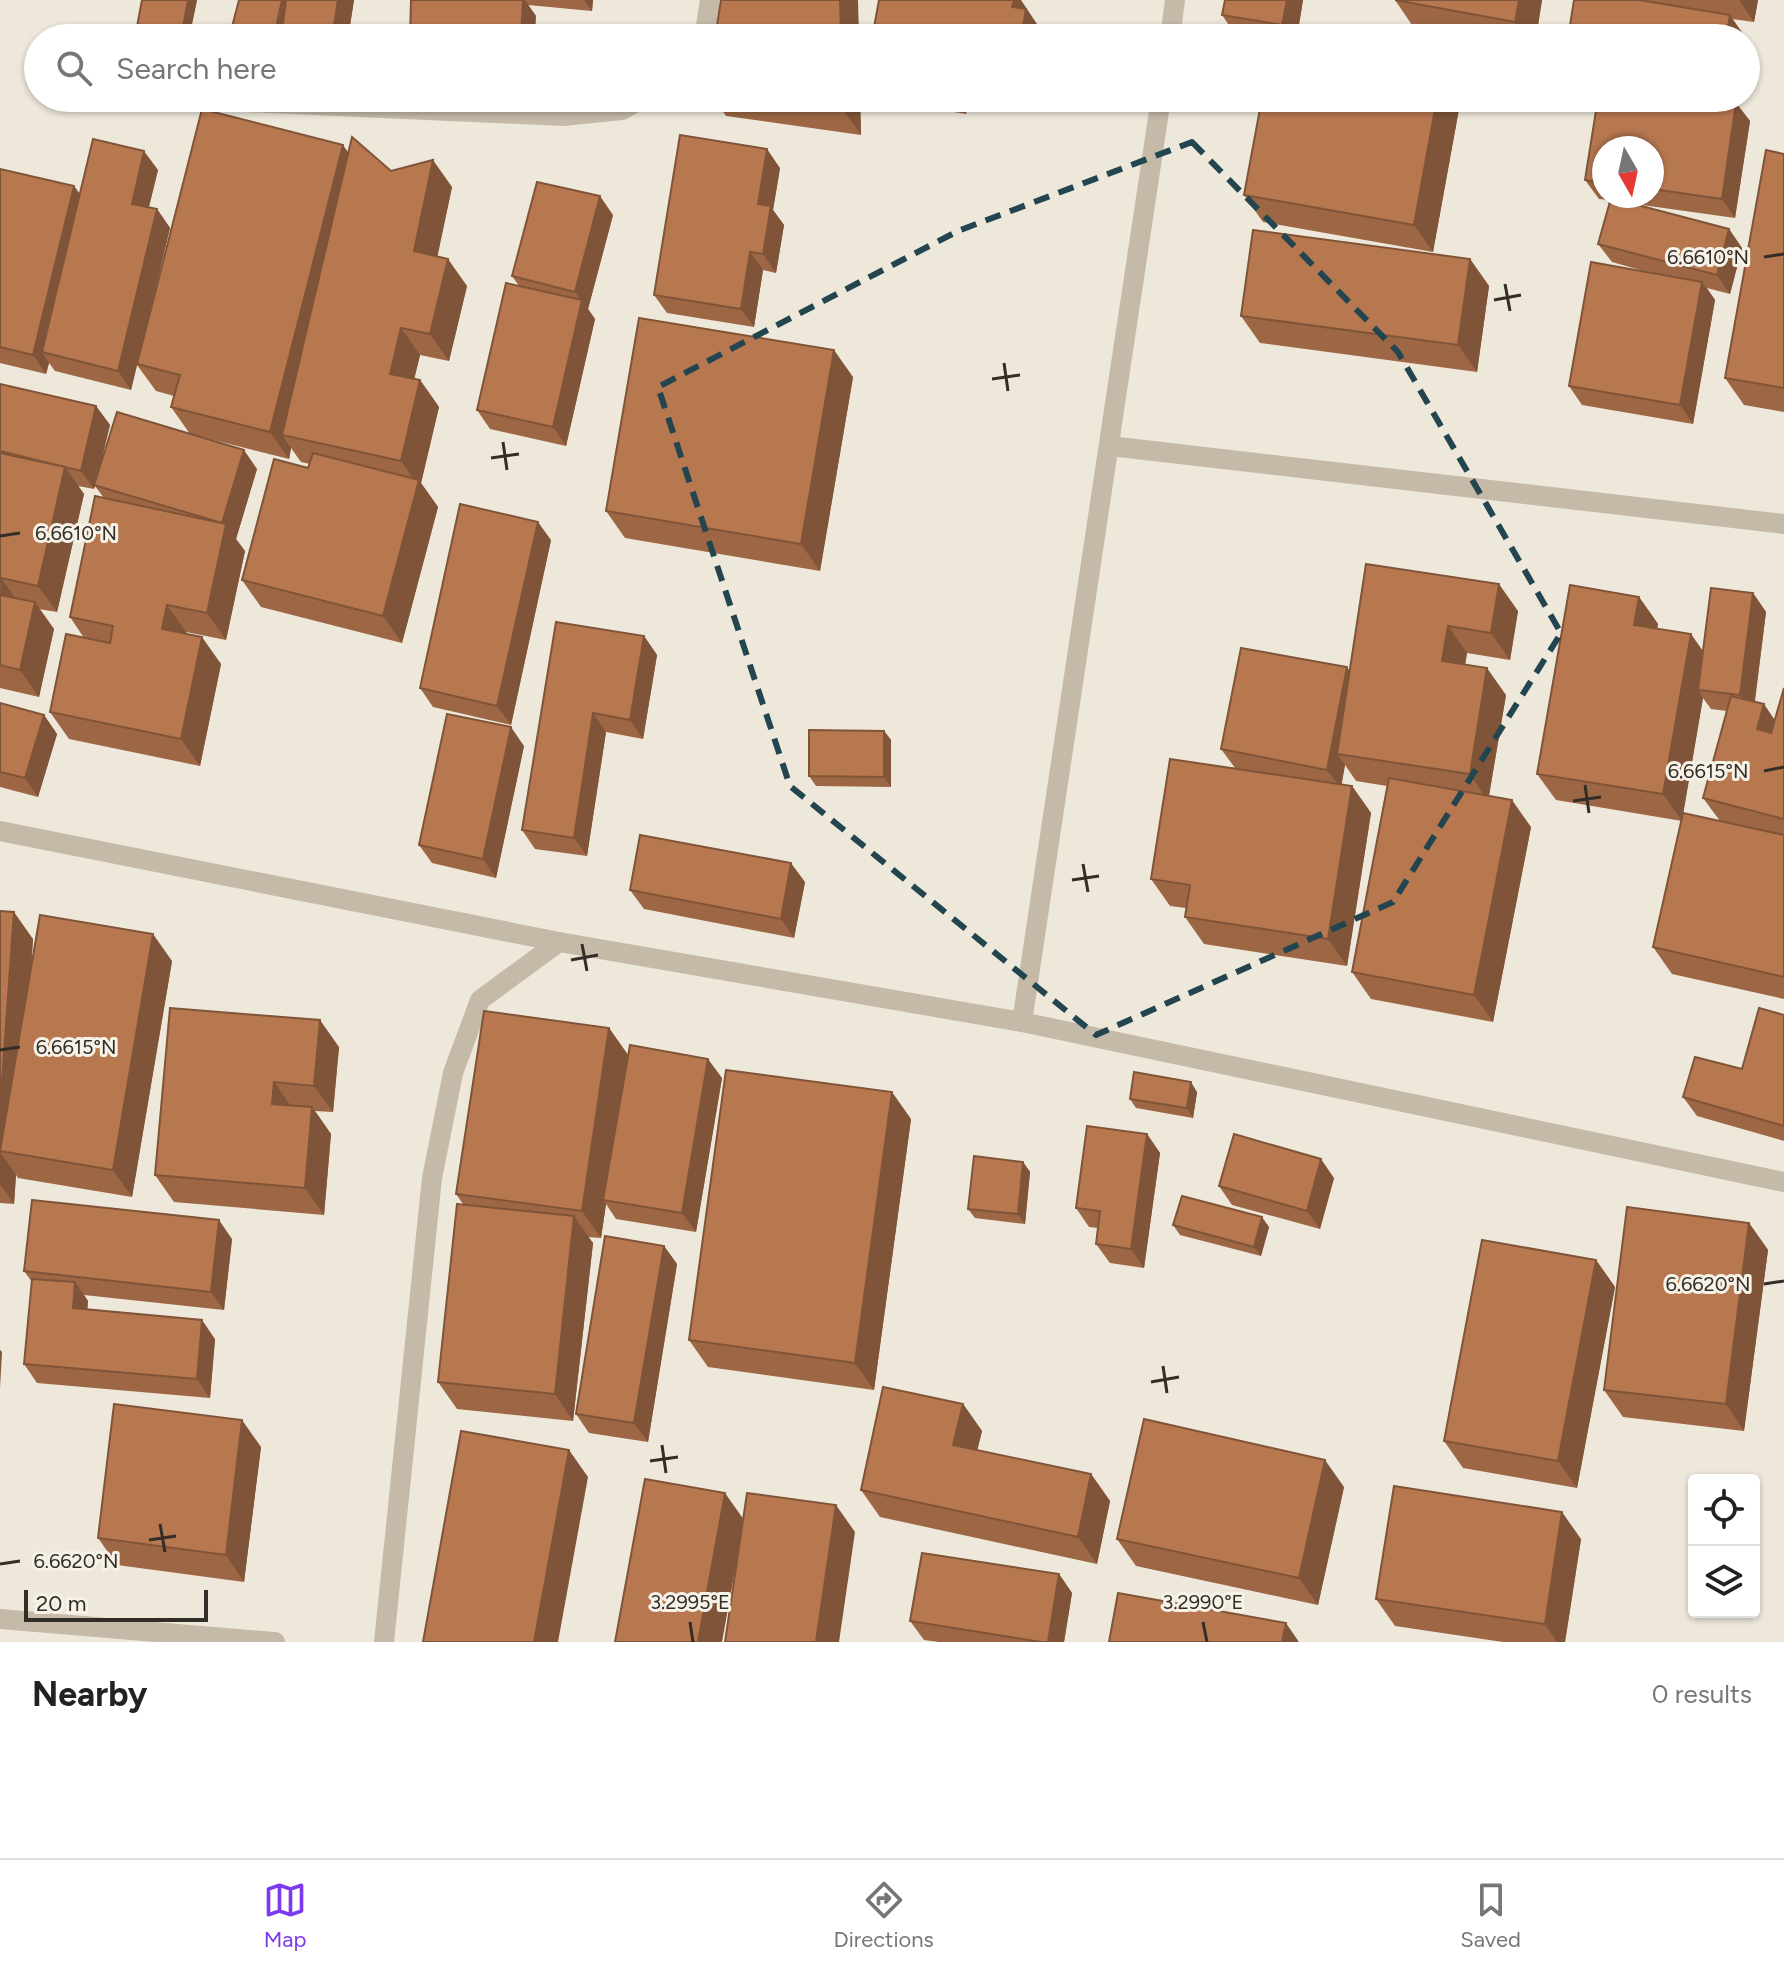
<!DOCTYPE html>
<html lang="en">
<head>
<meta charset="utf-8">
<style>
	:root { --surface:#fff; --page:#f2f2f2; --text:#222; --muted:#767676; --line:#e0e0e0; --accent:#7c3aed }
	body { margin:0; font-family:Figtree,sans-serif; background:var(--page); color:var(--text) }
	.controls { position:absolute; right:24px; bottom:24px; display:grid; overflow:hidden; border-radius:8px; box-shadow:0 2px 6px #0004 }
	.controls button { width:72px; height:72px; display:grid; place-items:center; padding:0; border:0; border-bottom:2px solid var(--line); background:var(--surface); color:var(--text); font:40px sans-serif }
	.compass { position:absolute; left:1592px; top:136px; width:72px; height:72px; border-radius:50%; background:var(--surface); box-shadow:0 2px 6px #0004; rotate:171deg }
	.scale { position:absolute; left:24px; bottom:20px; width:184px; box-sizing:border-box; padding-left:8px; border:4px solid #332d27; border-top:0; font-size:22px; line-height:28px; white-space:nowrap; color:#332d27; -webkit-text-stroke:6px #f7f2e7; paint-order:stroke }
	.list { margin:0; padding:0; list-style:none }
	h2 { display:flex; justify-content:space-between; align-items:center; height:104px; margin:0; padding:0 32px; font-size:34px }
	h2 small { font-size:26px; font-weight:400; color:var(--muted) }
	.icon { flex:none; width:44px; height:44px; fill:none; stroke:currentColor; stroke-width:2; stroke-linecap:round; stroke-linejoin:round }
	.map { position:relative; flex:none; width:1784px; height:1642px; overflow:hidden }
	.search { position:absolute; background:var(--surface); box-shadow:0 2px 6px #0004; left:24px; right:24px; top:24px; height:88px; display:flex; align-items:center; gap:20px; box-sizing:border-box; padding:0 28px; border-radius:44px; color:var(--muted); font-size:30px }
	.sheet { height:216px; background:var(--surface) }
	nav { display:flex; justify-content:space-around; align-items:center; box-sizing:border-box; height:112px; border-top:2px solid var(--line); background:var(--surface); font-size:22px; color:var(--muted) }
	nav a { display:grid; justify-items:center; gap:4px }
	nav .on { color:var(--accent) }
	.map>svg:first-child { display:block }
</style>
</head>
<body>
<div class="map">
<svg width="1784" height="1642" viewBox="0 0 1784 1642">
	<rect width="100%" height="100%" fill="#eee8db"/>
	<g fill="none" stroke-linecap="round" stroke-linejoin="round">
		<g stroke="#c5baa8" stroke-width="20">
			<path d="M704 38 710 0"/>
			<path d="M1170 38 1175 0"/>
			<path d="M156 98 563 116 622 110 644 98"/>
			<path d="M1110 446 1784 524"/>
			<path d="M0 831 559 942 1022 1022 1784 1182"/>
			<path d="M1022 1022 1161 98"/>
			<path d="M0 1619 275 1642"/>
			<path d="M384 1642 432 1178 453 1073 480 1000 559 942"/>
		</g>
	</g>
	<g fill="#9d6745" fill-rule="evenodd">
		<path d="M197 0 189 38H140L136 32Z"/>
		<path d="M354 0 348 38H244L239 37 232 27Z"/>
		<path d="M411 0H593L592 11 528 5 536 16Z"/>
		<path d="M1225 0H1303L1297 34 1319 38H1258L1235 34 1222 15Z"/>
		<path d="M1395 0H1542L1536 38H1473L1414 28Z"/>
		<path d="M1574 0H1758L1754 22 1732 19 1743 34 1742 38H1568Z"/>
		<path d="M714 98H860L861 135 726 116Z"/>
		<path d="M908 98H968L966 114 913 105Z"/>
		<path d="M984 98H1026L1025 106Z"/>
		<path d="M1262 98H1461L1433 252 1263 222 1244 195Z"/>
		<path d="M1598 98H1732L1731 102 1736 103 1750 121 1735 218 1628 203 1729 229 1742 248 1730 294 1707 288 1715 300 1693 424 1582 405 1569 386 1647 272 1612 262 1598 244 1610 200 1599 199 1585 180ZM1604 148H1652V196H1604Z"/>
		<path d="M349 152 391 171 452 187 437 256 467 286 449 361 420 355 414 379 420 380 439 407 421 483 438 507 402 643 261 607 242 580 310 464 301 462 291 448 289 459 194 435 257 469 236 539 245 551 226 640 186 632 221 664 200 766 69 739 50 712 84 638 70 617 104 498 95 486 94 489 78 486 84 494 57 612 39 609 54 629 39 697 0 688V384L96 406 110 425 98 474 190 434 171 407 174 396 156 391 137 365 131 390 55 371 49 363 46 374 0 363V169L74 186 80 194 158 170 149 207 157 209 170 228 141 349Z"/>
		<path d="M1784 154V412L1744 405 1725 378Z"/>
		<path d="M780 168 773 210 784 225 776 273 763 270 754 327 667 313 654 295Z"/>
		<path d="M613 215 588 309 595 319 566 446 490 429 477 410 519 286 512 276Z"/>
		<path d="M1470 259 1489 286 1477 372 1260 343 1241 316Z"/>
		<path d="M853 377 820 571 625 538 606 511Z"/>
		<path d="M551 540 511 725 433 707 420 688Z"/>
		<path d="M1366 564 1518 611 1510 660 1467 653 1465 665 1506 695 1489 796 1531 827 1493 1022 1371 999 1352 972 1387 786 1356 781 1345 765 1341 785 1352 786 1371 813 1347 966 1204 944 1185 917 1186 908 1170 906 1151 879 1235 768 1221 749 1350 671Z"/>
		<path d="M1753 593 1766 612 1755 701 1775 720 1784 688V999L1672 974 1653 947 1682 821 1556 800 1537 774 1639 597 1658 624 1657 628 1703 651ZM1703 698 1711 709 1727 711 1703 798 1720 821 1682 819Z"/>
		<path d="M556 622 644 636 657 655 643 739 606 732 587 856 535 849 522 830Z"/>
		<path d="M0 703 44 715 57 734 38 797 0 787Z"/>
		<path d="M884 731 891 740V787L816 786 809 776Z"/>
		<path d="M524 746 496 878 432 863 419 845Z"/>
		<path d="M805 882 794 938 644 909 630 890Z"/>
		<path d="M0 911 33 939 31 970 172 961 132 1197 18 1178 16 1175 14 1204 0 1203Z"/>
		<path d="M170 1008 339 1047 333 1112 315 1111 331 1134 324 1215 174 1202 155 1175Z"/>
		<path d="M1784 1015V1141L1697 1116 1683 1097 1742 1069Z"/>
		<path d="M609 1028 628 1055 624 1082 722 1078 696 1232 616 1219 606 1204 601 1238 588 1237 593 1243 573 1421 457 1409 438 1382 463 1204 456 1194Z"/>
		<path d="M1197 1092 1193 1118 1136 1108 1130 1099Z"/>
		<path d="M911 1119 874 1390 708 1367 689 1340Z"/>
		<path d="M1147 1134 1160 1153 1144 1268 1110 1263 1096 1244 1098 1228 1089 1227 1076 1208Z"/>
		<path d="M1023 1162 1030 1172 1025 1224 975 1218 968 1209Z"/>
		<path d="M1334 1178 1320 1229 1232 1205 1219 1186Z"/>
		<path d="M1749 1223 1768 1250 1744 1431 1623 1417 1604 1390Z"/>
		<path d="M1173 1225 1269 1227 1261 1256 1180 1235Z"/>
		<path d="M232 1239 224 1310 84 1295 88 1301 87 1310 215 1339 210 1398 37 1383 24 1364 32 1282 24 1271Z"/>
		<path d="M664 1246 677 1264 648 1442 589 1433 576 1414Z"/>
		<path d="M1596 1260 1615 1287 1577 1488 1463 1468 1444 1441Z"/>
		<path d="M963 1404 982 1431 977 1450 1091 1474 1110 1501 1097 1564 880 1517 861 1490Z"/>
		<path d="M261 1447 244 1582 117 1565 98 1538Z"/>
		<path d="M1344 1487 1318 1605 1136 1566 1117 1539Z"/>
		<path d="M1581 1539 1565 1642H1503L1395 1626 1376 1599Z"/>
		<path d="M1059 1574 1072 1593 1064 1642H939L924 1640 910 1621Z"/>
	</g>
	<g fill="#805438">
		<path d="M188 0H197L189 38H181Z"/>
		<path d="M282 0H292L283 38H275Z"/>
		<path d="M338 0H354L348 38H332Z"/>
		<path d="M523 0H525L536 16 535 38H521Z"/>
		<path d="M584 0H593L592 11Z"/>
		<path d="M840 0H858L859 38H841Z"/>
		<path d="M1014 0H1021L1039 27 1037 38H1021L1012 7Z"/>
		<path d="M1287 0H1303L1297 38H1291L1282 25Z"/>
		<path d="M1519 0H1542L1536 38H1526L1515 22Z"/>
		<path d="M1739 0H1758L1754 22Z"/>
		<path d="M1730 15 1743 34 1742 38H1726Z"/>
		<path d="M842 98H860L861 135 842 108Z"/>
		<path d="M954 98H968L966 114Z"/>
		<path d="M1019 98H1026L1025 106Z"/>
		<path d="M1437 98H1461L1433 252 1414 225Z"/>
		<path d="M1736 103 1750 121 1735 218 1722 199Z"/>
		<path d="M343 145 362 172 282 435 291 448 289 459 270 432Z"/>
		<path d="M767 149 780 168 773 210 784 225 776 273 763 254 758 204Z"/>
		<path d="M144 151 158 170 145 222 132 204Z"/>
		<path d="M433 160 452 187 433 278 414 251Z"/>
		<path d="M74 186 87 205 42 352 49 363 46 374 33 355Z"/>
		<path d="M600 196 613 215 588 309 595 319 566 446 553 427 582 302 575 292Z"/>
		<path d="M157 209 170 228 131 390 118 371Z"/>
		<path d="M1729 229 1742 248 1730 294 1717 275Z"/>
		<path d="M750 252 763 270 754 327 741 309Z"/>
		<path d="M448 259 467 286 449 361 430 334Z"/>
		<path d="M1470 259 1489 286 1477 372 1458 345Z"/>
		<path d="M1702 282 1715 300 1693 424 1680 405Z"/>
		<path d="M401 328 420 355 409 401 390 374Z"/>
		<path d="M834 350 853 377 820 571 801 544Z"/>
		<path d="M420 380 439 407 421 483 438 507 402 643 383 616 418 485 401 461Z"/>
		<path d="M96 406 110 425 94 489 81 471Z"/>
		<path d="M244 450 257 469 236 539 245 551 226 640 207 613 222 523Z"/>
		<path d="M65 467 84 494 57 612 38 586Z"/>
		<path d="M538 522 551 540 511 725 497 706Z"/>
		<path d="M1 578 20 605 0 598Z"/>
		<path d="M1499 584 1518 611 1510 660 1491 633Z"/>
		<path d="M1753 593 1766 612 1753 714 1740 695Z"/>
		<path d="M1639 597 1658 624 1653 652 1634 625Z"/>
		<path d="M35 602 54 629 39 697 20 670Z"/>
		<path d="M167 605 186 632 181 656 162 629Z"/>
		<path d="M1448 626 1467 653 1461 688 1442 661Z"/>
		<path d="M1691 634 1710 661 1698 690 1703 698 1682 821 1663 794Z"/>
		<path d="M644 636 657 655 643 739 630 720Z"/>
		<path d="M202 637 221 664 200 766 181 739Z"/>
		<path d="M1347 667 1360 686 1337 754 1345 765 1341 788 1327 770Z"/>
		<path d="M1487 668 1506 695 1488 801 1470 774Z"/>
		<path d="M1764 704 1782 731 1776 756 1757 729Z"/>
		<path d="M593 713 606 732 587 856 574 838Z"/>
		<path d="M44 715 57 734 38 797 25 778Z"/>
		<path d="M511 727 524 746 496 878 483 859Z"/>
		<path d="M884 731 891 740V787L884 777Z"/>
		<path d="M1352 786 1371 813 1347 966 1328 939Z"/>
		<path d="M1512 800 1531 827 1493 1022 1474 995Z"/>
		<path d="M791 863 805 882 794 938 781 919Z"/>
		<path d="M14 912 33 939 18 1154 0 1151V1109Z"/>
		<path d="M153 934 172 961 132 1197 113 1170Z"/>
		<path d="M320 1020 339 1047 333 1112 314 1086Z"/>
		<path d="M609 1028 628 1055 607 1200H603L606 1204 601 1238 582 1211Z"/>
		<path d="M708 1059 722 1078 696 1232 682 1213Z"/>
		<path d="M274 1082 293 1109 272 1104Z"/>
		<path d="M1191 1082 1197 1092 1193 1118 1187 1108Z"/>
		<path d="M892 1092 911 1119 874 1390 855 1363Z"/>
		<path d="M312 1107 331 1134 324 1215 305 1188Z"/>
		<path d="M1147 1134 1160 1153 1144 1268 1131 1249Z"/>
		<path d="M0 1152 16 1175 14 1204 0 1184Z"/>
		<path d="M1321 1159 1334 1178 1320 1229 1307 1211Z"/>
		<path d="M1023 1162 1030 1172 1025 1224 1018 1214Z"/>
		<path d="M574 1216 593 1243 573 1421 555 1394Z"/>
		<path d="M1262 1217 1269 1227 1261 1256 1254 1247Z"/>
		<path d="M219 1220 232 1239 224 1310 211 1292Z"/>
		<path d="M1749 1223 1768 1250 1744 1431 1726 1404Z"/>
		<path d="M664 1246 677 1264 648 1442 634 1423Z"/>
		<path d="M1596 1260 1615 1287 1577 1488 1558 1461Z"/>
		<path d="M75 1282 88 1301 86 1327 73 1308Z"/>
		<path d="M202 1320 215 1339 210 1398 197 1379Z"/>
		<path d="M0 1350 2 1352 0 1388Z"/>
		<path d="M963 1404 982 1431 972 1472 953 1445Z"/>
		<path d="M242 1420 261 1447 244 1582 226 1555Z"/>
		<path d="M569 1450 588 1477 558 1642H534Z"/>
		<path d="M1325 1460 1344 1487 1318 1605 1299 1578Z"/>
		<path d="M1091 1474 1110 1501 1097 1564 1078 1537Z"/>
		<path d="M725 1493 744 1520 722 1642H698Z"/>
		<path d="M836 1505 855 1532 839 1642H816Z"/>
		<path d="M1562 1512 1581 1539 1565 1642H1557L1545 1624Z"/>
		<path d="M1059 1574 1072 1593 1064 1642H1048Z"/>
		<path d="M1286 1623 1299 1642H1282Z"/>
	</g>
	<g fill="#b77850" stroke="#805438" stroke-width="2">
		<path d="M142 0H188L181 38H166L136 32Z"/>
		<path d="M239 0H282L274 37 232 27Z"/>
		<path d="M286 0H338L332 38H281Z"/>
		<path d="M411 0H523L521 38H410Z"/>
		<path d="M721 0H840L841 38H715Z"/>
		<path d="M879 0H1014L1012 7 1026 9 1021 38H872Z"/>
		<path d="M1225 0H1287L1282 25 1222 15Z"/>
		<path d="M1395 0H1519L1515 22Z"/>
		<path d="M1574 0H1639L1730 15 1726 38H1568Z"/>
		<path d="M1274 30 1319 38H1272Z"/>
		<path d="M772 98H842V108Z"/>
		<path d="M1262 98H1437L1414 225 1244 195Z"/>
		<path d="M1598 98H1705L1736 103 1722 199 1652 189V148H1604V183L1585 180Z"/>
		<path d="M202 109 343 145 270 432 171 407 180 375 137 364Z"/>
		<path d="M680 135 767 149 758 204 771 206 763 254 750 252 741 309 654 295Z"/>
		<path d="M352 137 391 171 433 160 414 251 448 259 430 334 401 328 390 374 420 380 401 461 282 435Z"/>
		<path d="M93 139 144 151 132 204 157 209 118 371 42 352Z"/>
		<path d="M1766 150 1784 154V388L1725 378Z"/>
		<path d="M0 169 74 186 33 355 0 347Z"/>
		<path d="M537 182 600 196 575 292 512 276Z"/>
		<path d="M1611 198 1729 229 1717 275 1598 244Z"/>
		<path d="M1253 230 1470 259 1458 345 1241 316Z"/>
		<path d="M1591 262 1702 282 1680 405 1569 386Z"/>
		<path d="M506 283 582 300 553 427 477 410Z"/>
		<path d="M639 318 834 350 801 544 606 511Z"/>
		<path d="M0 384 96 406 81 471 0 451Z"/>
		<path d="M117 412 244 450 222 523 94 485Z"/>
		<path d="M0 453 65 467 38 586 1 578 0 583Z"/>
		<path d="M313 453 419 480 383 616 242 580 274 459 308 468Z"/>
		<path d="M95 496 226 524 207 613 167 605 162 629 202 637 181 739 50 712 66 634 110 643 113 626 70 617Z"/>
		<path d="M460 504 538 522 497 706 420 688Z"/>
		<path d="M1366 564 1499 584 1491 633 1448 626 1442 661 1487 668 1470 774 1337 754Z"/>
		<path d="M1570 585 1639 597 1634 625 1691 634 1663 794 1537 774Z"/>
		<path d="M1711 588 1753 593 1740 695 1698 690Z"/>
		<path d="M0 595 35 602 20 670 0 665Z"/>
		<path d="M556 622 644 636 630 720 593 713 574 838 522 830Z"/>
		<path d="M1241 648 1347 667 1327 770 1221 749Z"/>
		<path d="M1784 688V819L1703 798 1731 696 1764 704 1757 729 1771 733Z"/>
		<path d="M0 703 44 715 25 778 0 772Z"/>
		<path d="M447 714 511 727 483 859 419 845Z"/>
		<path d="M809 730 884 731V777L809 776Z"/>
		<path d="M1170 759 1352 786 1328 939 1185 917 1190 885 1151 879Z"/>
		<path d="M1389 778 1512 800 1474 995 1352 972Z"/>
		<path d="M1683 813 1784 835V977L1653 947Z"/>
		<path d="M640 835 791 863 781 919 630 890Z"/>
		<path d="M0 911 14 912 0 1109Z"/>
		<path d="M40 915 153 934 113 1170 0 1151Z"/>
		<path d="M170 1008 320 1020 314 1086 274 1082 272 1104 312 1107 305 1188 155 1175Z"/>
		<path d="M1759 1008 1784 1015V1126L1683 1097 1695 1057 1742 1069Z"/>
		<path d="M484 1011 609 1028 582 1211 456 1194Z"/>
		<path d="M630 1045 708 1059 682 1213 603 1200Z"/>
		<path d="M726 1070 892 1092 855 1363 689 1340Z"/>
		<path d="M1134 1072 1191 1082 1187 1108 1130 1099Z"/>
		<path d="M1087 1126 1147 1134 1131 1249 1096 1244 1100 1211 1076 1208Z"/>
		<path d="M1234 1134 1321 1159 1307 1211 1219 1186Z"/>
		<path d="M974 1156 1023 1162 1018 1214 968 1209Z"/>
		<path d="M1182 1196 1262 1217 1254 1247 1173 1225Z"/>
		<path d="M32 1200 219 1220 211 1292 24 1271Z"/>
		<path d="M457 1204 574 1216 555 1394 438 1382Z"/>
		<path d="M1627 1207 1749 1223 1726 1404 1604 1390Z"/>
		<path d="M605 1236 664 1246 634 1423 576 1414Z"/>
		<path d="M1482 1240 1596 1260 1558 1461 1444 1441Z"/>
		<path d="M32 1279 75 1282 73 1308 202 1320 197 1379 24 1364Z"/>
		<path d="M883 1387 963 1404 953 1445 1091 1474 1078 1537 861 1490Z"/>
		<path d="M114 1404 242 1420 226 1555 98 1538Z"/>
		<path d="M1144 1419 1325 1460 1299 1578 1117 1539Z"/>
		<path d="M461 1431 569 1450 534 1642H423Z"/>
		<path d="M645 1479 725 1493 698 1642H615Z"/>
		<path d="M1394 1486 1562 1512 1545 1624 1376 1599Z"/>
		<path d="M747 1493 836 1505 816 1642H725Z"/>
		<path d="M922 1553 1059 1574 1048 1642H1041L910 1621Z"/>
		<path d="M1118 1593 1286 1623 1282 1642H1109Z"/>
	</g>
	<path fill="none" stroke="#22454f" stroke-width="6" stroke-dasharray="16 10" stroke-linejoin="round" d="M1192 142 1398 352 1561 633 1393 902 1096 1035 790 786 658 387 958 231Z"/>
	<path fill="none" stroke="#332d27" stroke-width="3" d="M1764 257 1784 254M1505 284 1510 311M1494 300 1521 295M1004 363 1008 391M992 379 1020 375M503 442 507 470M491 458 519 454M0 536 20 533M1764 771 1784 767M1585 785 1589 813M1573 801 1601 797M1083 864 1088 892M1072 880 1099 876M582 944 587 971M571 960 598 955M0 1050 20 1047M1764 1284 1784 1281M1163 1366 1167 1393M1151 1382 1179 1377M662 1445 666 1473M650 1461 678 1457M160 1524 165 1552M149 1540 176 1536M0 1564 20 1561M690 1622 693 1642M1203 1622 1207 1642"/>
	<g font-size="20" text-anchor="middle" fill="#332d27" stroke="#f7f2e7" stroke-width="6" stroke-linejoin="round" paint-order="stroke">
		<text x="1708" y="264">6.6610°N</text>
		<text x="76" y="540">6.6610°N</text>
		<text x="1708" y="778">6.6615°N</text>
		<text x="76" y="1054">6.6615°N</text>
		<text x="1708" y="1291">6.6620°N</text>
		<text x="76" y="1568">6.6620°N</text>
		<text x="690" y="1609">3.2995°E</text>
		<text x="1203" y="1609">3.2990°E</text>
	</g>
</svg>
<div class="controls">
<button><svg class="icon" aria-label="locate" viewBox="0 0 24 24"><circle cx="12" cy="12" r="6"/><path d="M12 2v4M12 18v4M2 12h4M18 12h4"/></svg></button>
<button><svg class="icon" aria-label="layers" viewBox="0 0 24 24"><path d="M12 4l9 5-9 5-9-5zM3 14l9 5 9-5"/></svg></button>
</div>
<svg class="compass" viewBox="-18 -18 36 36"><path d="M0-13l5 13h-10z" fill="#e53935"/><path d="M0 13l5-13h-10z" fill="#767676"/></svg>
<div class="scale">20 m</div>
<div class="search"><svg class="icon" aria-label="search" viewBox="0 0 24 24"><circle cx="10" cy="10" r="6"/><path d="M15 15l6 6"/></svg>Search here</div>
</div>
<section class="sheet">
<h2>Nearby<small>0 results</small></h2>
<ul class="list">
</ul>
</section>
<nav>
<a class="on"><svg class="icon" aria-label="map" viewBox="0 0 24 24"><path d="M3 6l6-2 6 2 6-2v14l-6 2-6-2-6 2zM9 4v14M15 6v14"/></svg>Map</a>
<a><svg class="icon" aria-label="directions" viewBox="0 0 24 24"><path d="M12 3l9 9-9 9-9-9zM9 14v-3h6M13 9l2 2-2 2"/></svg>Directions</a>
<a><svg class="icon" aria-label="saved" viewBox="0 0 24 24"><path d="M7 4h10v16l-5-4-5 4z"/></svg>Saved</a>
</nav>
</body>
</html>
